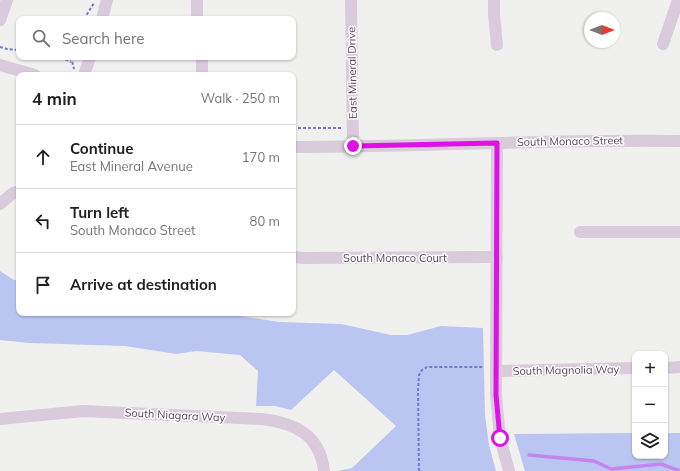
<!DOCTYPE html>
<html lang="en">
<head>
<meta charset="utf-8">
<style>
	:root { --surface:#fff; --page:#f2f2f2; --text:#202124; --muted:#757577; --line:#e0e0e0 }
	body { margin:0; font-family:Mulish,sans-serif; background:var(--page); color:var(--text) }
	.controls { position:absolute; right:12px; bottom:12px; display:grid; overflow:hidden; border-radius:8px; box-shadow:0 1px 3px #0004 }
	.controls button { width:36px; height:36px; display:grid; place-items:center; padding:0; border:0; border-bottom:1px solid var(--line); background:var(--surface); color:var(--text); font:20px sans-serif }
	.compass { position:absolute; left:584px; top:12px; width:36px; height:36px; border-radius:50%; background:var(--surface); box-shadow:0 1px 3px #0004; rotate:90deg }
	.stop { position:absolute; width:12px; height:12px; margin:-9px; border:3px solid #de11e7; border-radius:50%; background:#fff }
	.stop.end { background:#de11e7; border-color:#fff; box-shadow:0 1px 4px #0008 }
	.list { margin:0; padding:0; list-style:none }
	h2 { display:flex; justify-content:space-between; align-items:center; height:52px; margin:0; padding:0 16px; font-size:17px }
	h2 small { font-size:13px; font-weight:400; color:var(--muted) }
	.list li { display:grid; grid-template-columns:26px 1fr auto; gap:12px; align-items:center; box-sizing:border-box; height:64px; padding:0 16px; border-top:1px solid var(--line) }
	.list b { display:block; font-size:15px; white-space:nowrap }
	.list p { margin:0; font-size:13px; white-space:nowrap; color:var(--muted) }
	.list em { font-size:13px; font-style:normal; color:var(--muted) }
	.icon { flex:none; width:22px; height:22px; fill:none; stroke:currentColor; stroke-width:2; stroke-linecap:round; stroke-linejoin:round }
	.map { position:relative; flex:none; width:680px; height:471px; overflow:hidden }
	.search { position:absolute; background:var(--surface); box-shadow:0 1px 3px #0004; left:16px; top:16px; width:280px; height:44px; display:flex; align-items:center; gap:10px; box-sizing:border-box; padding:0 14px; border-radius:8px; color:var(--muted); font-size:15px }
	.panel { position:absolute; background:var(--surface); box-shadow:0 1px 3px #0004; left:16px; top:72px; width:280px; height:244px; border-radius:8px }
	.map>svg:first-child { display:block }
</style>
</head>
<body>
<div class="map">
<svg width="680" height="471" viewBox="0 0 680 471">
	<rect width="100%" height="100%" fill="#f0f1ee"/>
	<g fill="#bac6f1">
		<path d="M0 271 14 280H19V313H221L279 322 341 324 391 335H407L441 326 483 328 485 415 489 445 496 471H338L352 468 396 426 334 370 291 410 275 406H256L258 371 240 355 196 351 176 354 125 346 29 343 0 340Z"/>
		<path d="M635 433V456H665V433H680V471H525L514 434Z"/>
	</g>
	<g fill="none" stroke-linecap="round" stroke-linejoin="round">
		<path stroke="#c585ef" stroke-width="3.5" d="M529 455 594 461 611 469 661 464 680 471"/>
		<g stroke="#717ad0" stroke-width="2" stroke-dasharray="3 2" stroke-linecap="butt">
			<path d="M84 19 94 3"/>
			<path d="M0 47 7 49 19 50"/>
			<path d="M61 57 71 62"/>
			<path d="M71 57 74 69"/>
			<path d="M293 128H342"/>
			<path d="M419 471 418 390 419 375 422 370 427 367H484"/>
		</g>
		<g stroke="#d9cadc" stroke-width="12">
			<path d="M197 0V19"/>
			<path d="M351 0 353 146"/>
			<path d="M494 0V15L497 45"/>
			<path d="M102 19 107 0"/>
			<path d="M0 20 7 0"/>
			<path d="M663 44 678 0"/>
			<path d="M202 57V75"/>
			<path d="M0 65 35 75"/>
			<path d="M84 75 90 57"/>
			<path d="M497 143 496 395 500 438 509 471"/>
			<path d="M293 147C422 147 551 139 680 141"/>
			<path d="M0 204 13 193 19 191"/>
			<path d="M580 232H680"/>
			<path d="M293 257 304 258 497 257"/>
			<path d="M665 368 680 367"/>
			<path d="M496 371 635 368"/>
			<path d="M0 419 83 411 262 419C294 423 320 434 324 471"/>
		</g>
	</g>
	<g fill="none" stroke-linecap="round" stroke-linejoin="round">
		<path stroke="#de11e7" stroke-width="5" d="M353 146 497 143 496 395 500 438"/>
	</g>
	<g text-anchor="middle" stroke-width="3" stroke-linejoin="round" paint-order="stroke">
		<g font-size="11" fill="#59455c" stroke="#fff">
			<text transform="translate(352 73) rotate(-91)" y="4">East Mineral Drive</text>
			<text transform="translate(570 141) rotate(-1)" y="4">South Monaco Street</text>
			<text x="395" y="262">South Monaco Court</text>
			<text transform="translate(566 370) rotate(-1)" y="4">South Magnolia Way</text>
			<text transform="translate(175 415) rotate(3)" y="4">South Niagara Way</text>
		</g>
	</g>
</svg>
<div class="controls">
<button>+</button>
<button>−</button>
<button><svg class="icon" aria-label="layers" viewBox="0 0 24 24"><path d="M12 4l9 5-9 5-9-5zM3 14l9 5 9-5"/></svg></button>
</div>
<svg class="compass" viewBox="-18 -18 36 36"><path d="M0-13l5 13h-10z" fill="#e53935"/><path d="M0 13l5-13h-10z" fill="#757577"/></svg>
<div class="stop" style="left:500px;top:438px"></div>
<div class="stop end" style="left:353px;top:146px"></div>
<div class="search"><svg class="icon" aria-label="search" viewBox="0 0 24 24"><circle cx="10" cy="10" r="6"/><path d="M15 15l6 6"/></svg>Search here</div>
<section class="panel">
<h2>4 min<small>Walk · 250 m</small></h2>
<ul class="list">
<li><svg class="icon" aria-label="ahead" viewBox="0 0 24 24"><path d="M12 20V5M6 11l6-6 6 6"/></svg><div><b>Continue</b><p>East Mineral Avenue</p></div><em>170 m</em></li>
<li><svg class="icon" aria-label="left" viewBox="0 0 24 24"><path d="M17 20v-9H6M10 6l-5 5 5 5"/></svg><div><b>Turn left</b><p>South Monaco Street</p></div><em>80 m</em></li>
<li><svg class="icon" aria-label="arrive" viewBox="0 0 24 24"><path d="M6 21V4h12l-3 4 3 4H6"/></svg><div><b>Arrive at destination</b></div></li>
</ul>
</section>
</div>
</body>
</html>
